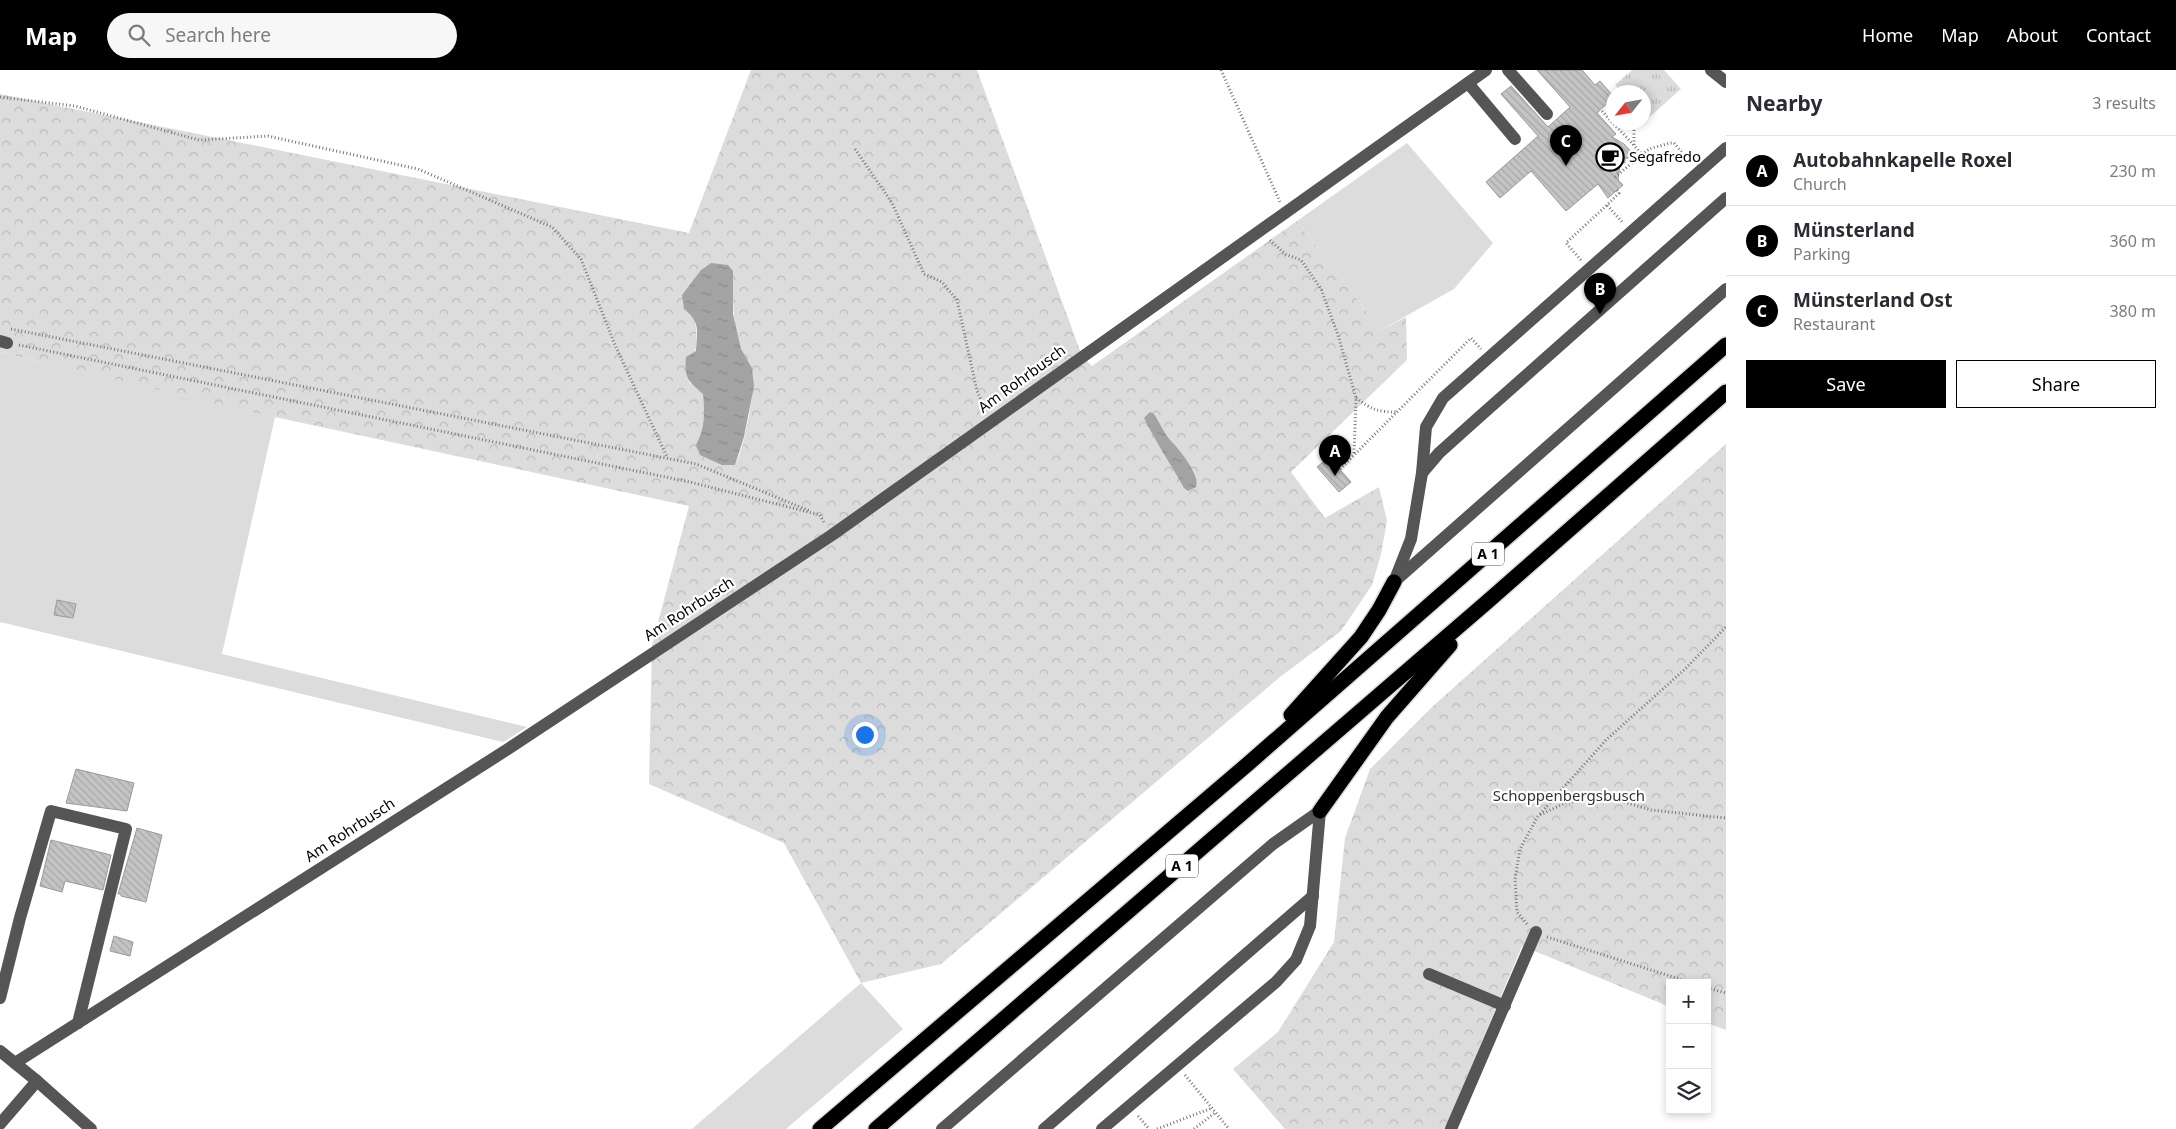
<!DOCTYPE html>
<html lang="en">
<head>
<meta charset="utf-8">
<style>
	:root { --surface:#fff; --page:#f7f7f7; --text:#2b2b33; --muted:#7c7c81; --line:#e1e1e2; --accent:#000 }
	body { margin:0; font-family:"Noto Sans",sans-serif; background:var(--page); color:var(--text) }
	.controls { position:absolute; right:15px; bottom:15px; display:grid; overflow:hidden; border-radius:0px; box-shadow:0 2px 8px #0003 }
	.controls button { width:45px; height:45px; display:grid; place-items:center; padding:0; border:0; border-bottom:1px solid var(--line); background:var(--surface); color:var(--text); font:25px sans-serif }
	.compass { position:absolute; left:1606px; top:15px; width:45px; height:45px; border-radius:50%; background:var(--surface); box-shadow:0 2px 8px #0003; rotate:239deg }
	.you { position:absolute; left:864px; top:664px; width:18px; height:18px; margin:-12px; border:4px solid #fff; border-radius:50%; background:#1a73e8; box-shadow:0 0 0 8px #1a73e833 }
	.badge { display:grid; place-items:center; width:32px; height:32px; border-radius:50%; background:var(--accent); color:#fff; font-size:16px; font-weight:700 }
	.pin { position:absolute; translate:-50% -41px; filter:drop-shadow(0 1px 2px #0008) }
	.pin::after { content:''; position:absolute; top:26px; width:18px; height:15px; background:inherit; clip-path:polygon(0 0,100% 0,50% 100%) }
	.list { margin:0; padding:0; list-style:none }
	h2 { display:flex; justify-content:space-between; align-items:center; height:65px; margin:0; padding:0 20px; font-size:21px }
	h2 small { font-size:16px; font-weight:400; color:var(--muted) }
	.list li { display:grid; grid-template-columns:32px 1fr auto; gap:15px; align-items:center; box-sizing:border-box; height:70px; padding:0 20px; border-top:1px solid var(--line) }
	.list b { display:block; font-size:19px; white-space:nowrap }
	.list p { margin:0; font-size:16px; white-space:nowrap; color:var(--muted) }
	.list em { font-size:16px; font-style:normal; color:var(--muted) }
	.actions { display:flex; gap:10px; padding:15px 20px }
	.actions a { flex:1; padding:11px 0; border:1px solid var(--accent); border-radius:0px; text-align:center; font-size:18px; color:var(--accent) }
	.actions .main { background:var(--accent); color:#fff }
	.icon { flex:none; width:28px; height:28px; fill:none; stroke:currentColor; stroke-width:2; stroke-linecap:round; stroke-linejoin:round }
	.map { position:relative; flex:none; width:1726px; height:1059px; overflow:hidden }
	header { display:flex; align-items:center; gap:30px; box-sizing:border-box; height:70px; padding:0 25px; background:var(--accent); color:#fff }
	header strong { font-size:24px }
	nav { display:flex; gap:28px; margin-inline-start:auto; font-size:18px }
	.search { width:350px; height:45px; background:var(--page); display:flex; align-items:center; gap:12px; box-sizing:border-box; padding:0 18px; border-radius:28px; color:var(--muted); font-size:19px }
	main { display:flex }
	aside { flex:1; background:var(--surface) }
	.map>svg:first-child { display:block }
</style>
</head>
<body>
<header>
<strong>Map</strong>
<div class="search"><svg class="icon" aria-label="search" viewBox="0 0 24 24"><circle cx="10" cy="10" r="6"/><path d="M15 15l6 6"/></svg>Search here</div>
<nav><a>Home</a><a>Map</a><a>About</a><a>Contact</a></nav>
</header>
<main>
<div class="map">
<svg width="1726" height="1059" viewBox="0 0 1726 1059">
	<defs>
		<pattern id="forest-crowns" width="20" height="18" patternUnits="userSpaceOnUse" patternTransform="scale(1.25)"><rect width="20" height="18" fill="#dcdcdc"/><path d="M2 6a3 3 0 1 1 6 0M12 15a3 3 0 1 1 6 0" fill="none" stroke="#bbb"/></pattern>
		<pattern id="park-tufts" width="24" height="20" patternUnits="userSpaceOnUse" patternTransform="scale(1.25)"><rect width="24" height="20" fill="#dcdcdc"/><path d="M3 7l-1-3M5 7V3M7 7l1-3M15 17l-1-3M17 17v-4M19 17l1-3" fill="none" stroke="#bbb"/></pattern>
		<pattern id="water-ripples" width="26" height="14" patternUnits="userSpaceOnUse" patternTransform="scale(1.25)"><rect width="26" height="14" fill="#a3a3a3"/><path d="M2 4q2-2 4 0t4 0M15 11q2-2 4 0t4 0" fill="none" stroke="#8b8b8b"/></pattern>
		<pattern id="building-back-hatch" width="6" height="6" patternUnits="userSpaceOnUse" patternTransform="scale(1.25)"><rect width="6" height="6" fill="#c4c4c4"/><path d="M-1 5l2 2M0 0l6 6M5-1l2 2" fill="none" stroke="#a7a7a7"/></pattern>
	</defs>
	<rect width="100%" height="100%" fill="#fff"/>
	<g fill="#dcdcdc" fill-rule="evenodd">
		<path d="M1407 73 1493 173 1454 219 1381 260 1297 151Z"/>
		<path d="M0 282 275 347 222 584 527 657 503 672 0 552ZM57 530 76 534 73 548 54 545Z"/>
		<path d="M861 913 903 959 786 1059H692Z"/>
	</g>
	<g fill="url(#forest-crowns)" fill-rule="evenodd">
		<path d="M751 0H977L1082 286 1092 296 1297 151 1381 260 1406 247 1407 290 1291 402 1325 448 1379 417 1387 451 1381 484 1372 515 1341 561 1280 607 941 894 861 913 784 773 649 714 652 575 689 436 256 343 0 282V24L689 163ZM733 201C733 227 732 253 740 278 743 286 751 293 752 302 755 322 745 377 735 395L702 363 706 346 703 324 689 312C694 290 700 269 694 247Z"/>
		<path d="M1726 374V960L1707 953V913H1670V937L1522 876 1445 1059H1285L1233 999 1278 962 1334 872 1345 768 1370 699 1432 637Z"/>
	</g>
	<path fill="url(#park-tufts)" d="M1632 0H1664L1681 19 1646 50 1644 47V22H1622L1615 15Z"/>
	<g fill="url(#water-ripples)">
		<path d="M711 193 728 195 733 201V244L741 279 752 298 754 316 744 367 735 395H722L700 385 696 375C705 358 705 344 703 324 688 311 684 308 686 287L696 281C697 262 701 252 684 239L682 225 701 200Z"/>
		<path d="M1150 342 1154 344C1160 353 1164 363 1171 371 1179 379 1201 406 1196 417L1188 421 1184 418C1171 394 1156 373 1144 348Z"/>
	</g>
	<g fill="url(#building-back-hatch)" stroke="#999">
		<path d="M1537 0H1582L1595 15 1600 11 1614 27 1597 43 1616 64 1612 67 1624 74 1638 89 1625 88V93H1620L1618 110 1623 115 1608 128 1598 114 1566 141 1531 101 1500 128 1486 112 1538 66 1501 24 1511 16 1548 57 1570 37Z"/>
		<path d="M1329 387 1351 412 1339 422 1317 397Z"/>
		<path d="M57 530 76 534 73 548 54 545Z"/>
		<path d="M76 699 134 713 127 741 66 733Z"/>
		<path d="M137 758 162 765 146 832 121 826V824H118Z"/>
		<path d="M51 770 111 785 103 820 65 811 62 822 40 816Z"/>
		<path d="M114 866 133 872 130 886 110 881Z"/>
	</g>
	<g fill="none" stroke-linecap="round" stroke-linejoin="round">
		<g stroke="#dbdbdb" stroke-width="18">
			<g id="highway">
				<path d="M1291 645 1361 567 1379 540 1394 512"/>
				<path d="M1320 741 1387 647 1450 575"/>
				<path d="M820 1059 1249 693 1726 275"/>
				<path d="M876 1059 1487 532 1726 322"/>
			</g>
		</g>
		<g stroke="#777" stroke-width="3" stroke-dasharray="1 2.5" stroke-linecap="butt">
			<path d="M1221 0 1280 132"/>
			<path d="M0 27 75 36 199 70 268 66 418 99 552 157 581 189 615 275 667 387"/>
			<path d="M1602 41 1642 84"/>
			<path d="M1634 75V52"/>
			<path d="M855 79 892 133 924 204 942 212 957 230 977 321 985 339"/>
			<path d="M1615 107 1649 79 1670 73H1674L1690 92"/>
			<path d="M1617 120 1619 123 1607 135 1623 153"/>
			<path d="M1270 170 1285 184 1301 190 1321 219 1338 265 1356 328 1354 385"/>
			<path d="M1581 190 1566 173 1607 135"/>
			<path d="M11 259 696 394 810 441"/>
			<path d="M19 275 690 412 820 445 825 454"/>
			<path d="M1356 328C1373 340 1377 342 1398 342"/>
			<path d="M1340 399 1471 268 1481 279"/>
			<path d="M1540 744 1606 670 1684 600 1726 557"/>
			<path d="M1527 854 1517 842 1515 809 1520 779 1538 746 1565 733 1611 728 1651 740 1726 748"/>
			<path d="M1547 867 1692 913"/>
			<path d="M1707 918 1726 923"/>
			<path d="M1185 1005 1229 1059"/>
			<path d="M1138 1046 1149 1059"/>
			<path d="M1157 1059 1212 1038"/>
			<path d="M1194 1059 1216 1042"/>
		</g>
		<g stroke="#555" stroke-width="12">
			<path d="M1508 0 1547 44"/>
			<path d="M1711 0 1726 12"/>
			<path d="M1468 13 1515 69"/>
			<path d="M0 271 7 273"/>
			<path d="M1422 403 1439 383 1478 348 1726 128"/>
			<path d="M1395 511 1726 219"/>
			<path d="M1394 512 1411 469 1422 403 1426 357 1443 328 1726 78"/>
			<path d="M1429 904 1505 936"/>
			<path d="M0 928 20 848 51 741 126 759 78 953"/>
			<path d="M0 981 37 1011 91 1059"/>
			<path d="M15 993 508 679 832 465 1486 0"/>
			<path d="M0 1054 37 1011"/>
			<path d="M942 1059 1273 774 1320 741"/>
			<path d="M1044 1059 1313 826"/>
			<path d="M1102 1059 1276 912 1296 890 1310 856 1320 741"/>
			<path d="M1451 1059 1536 862"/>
		</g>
		<use href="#highway" stroke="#000" stroke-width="15"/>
	</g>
	<defs>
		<g id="cafe-ring" transform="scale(1.4375)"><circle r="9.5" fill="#fff" stroke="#000" stroke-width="1.5"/><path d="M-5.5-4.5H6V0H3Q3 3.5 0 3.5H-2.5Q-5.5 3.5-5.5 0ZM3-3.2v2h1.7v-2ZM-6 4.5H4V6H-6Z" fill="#000"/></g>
	</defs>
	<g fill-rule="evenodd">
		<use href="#cafe-ring" x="1610" y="87"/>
	</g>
	<g text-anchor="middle" stroke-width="4.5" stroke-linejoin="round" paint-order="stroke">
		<g fill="#fff" stroke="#4c4c4c" stroke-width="1">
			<rect x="1472" y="472.5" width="32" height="23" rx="4"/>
			<rect x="1166" y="784.5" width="32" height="23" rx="4"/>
		</g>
		<g font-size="14" font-weight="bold" fill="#000">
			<text x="1488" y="489">A 1</text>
			<text x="1182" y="801">A 1</text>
		</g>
		<g font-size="15" fill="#000" stroke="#fff" text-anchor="start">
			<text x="1629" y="92">Segafredo</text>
		</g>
		<g font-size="15" fill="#000" stroke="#fff">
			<text transform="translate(1022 309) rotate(-36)" y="5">Am Rohrbusch</text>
			<text transform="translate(689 539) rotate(-33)" y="5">Am Rohrbusch</text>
			<text transform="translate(350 760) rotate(-33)" y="5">Am Rohrbusch</text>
		</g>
		<g font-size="15" fill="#333" stroke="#fff">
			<text x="1569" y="731">Schoppenbergsbusch</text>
		</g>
	</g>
</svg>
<div class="controls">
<button>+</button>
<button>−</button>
<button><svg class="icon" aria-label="layers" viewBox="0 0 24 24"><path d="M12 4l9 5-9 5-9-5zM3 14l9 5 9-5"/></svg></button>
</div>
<svg class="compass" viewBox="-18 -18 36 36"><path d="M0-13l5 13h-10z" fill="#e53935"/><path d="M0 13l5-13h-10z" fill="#7c7c81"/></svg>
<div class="you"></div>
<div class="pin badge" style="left:1335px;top:406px">A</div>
<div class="pin badge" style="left:1600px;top:244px">B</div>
<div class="pin badge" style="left:1566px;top:96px">C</div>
</div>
<aside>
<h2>Nearby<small>3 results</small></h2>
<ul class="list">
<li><span class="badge">A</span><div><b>Autobahnkapelle Roxel</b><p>Church</p></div><em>230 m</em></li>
<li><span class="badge">B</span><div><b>Münsterland</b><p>Parking</p></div><em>360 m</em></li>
<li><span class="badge">C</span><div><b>Münsterland Ost</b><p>Restaurant</p></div><em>380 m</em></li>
</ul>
<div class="actions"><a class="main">Save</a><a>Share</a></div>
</aside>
</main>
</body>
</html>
